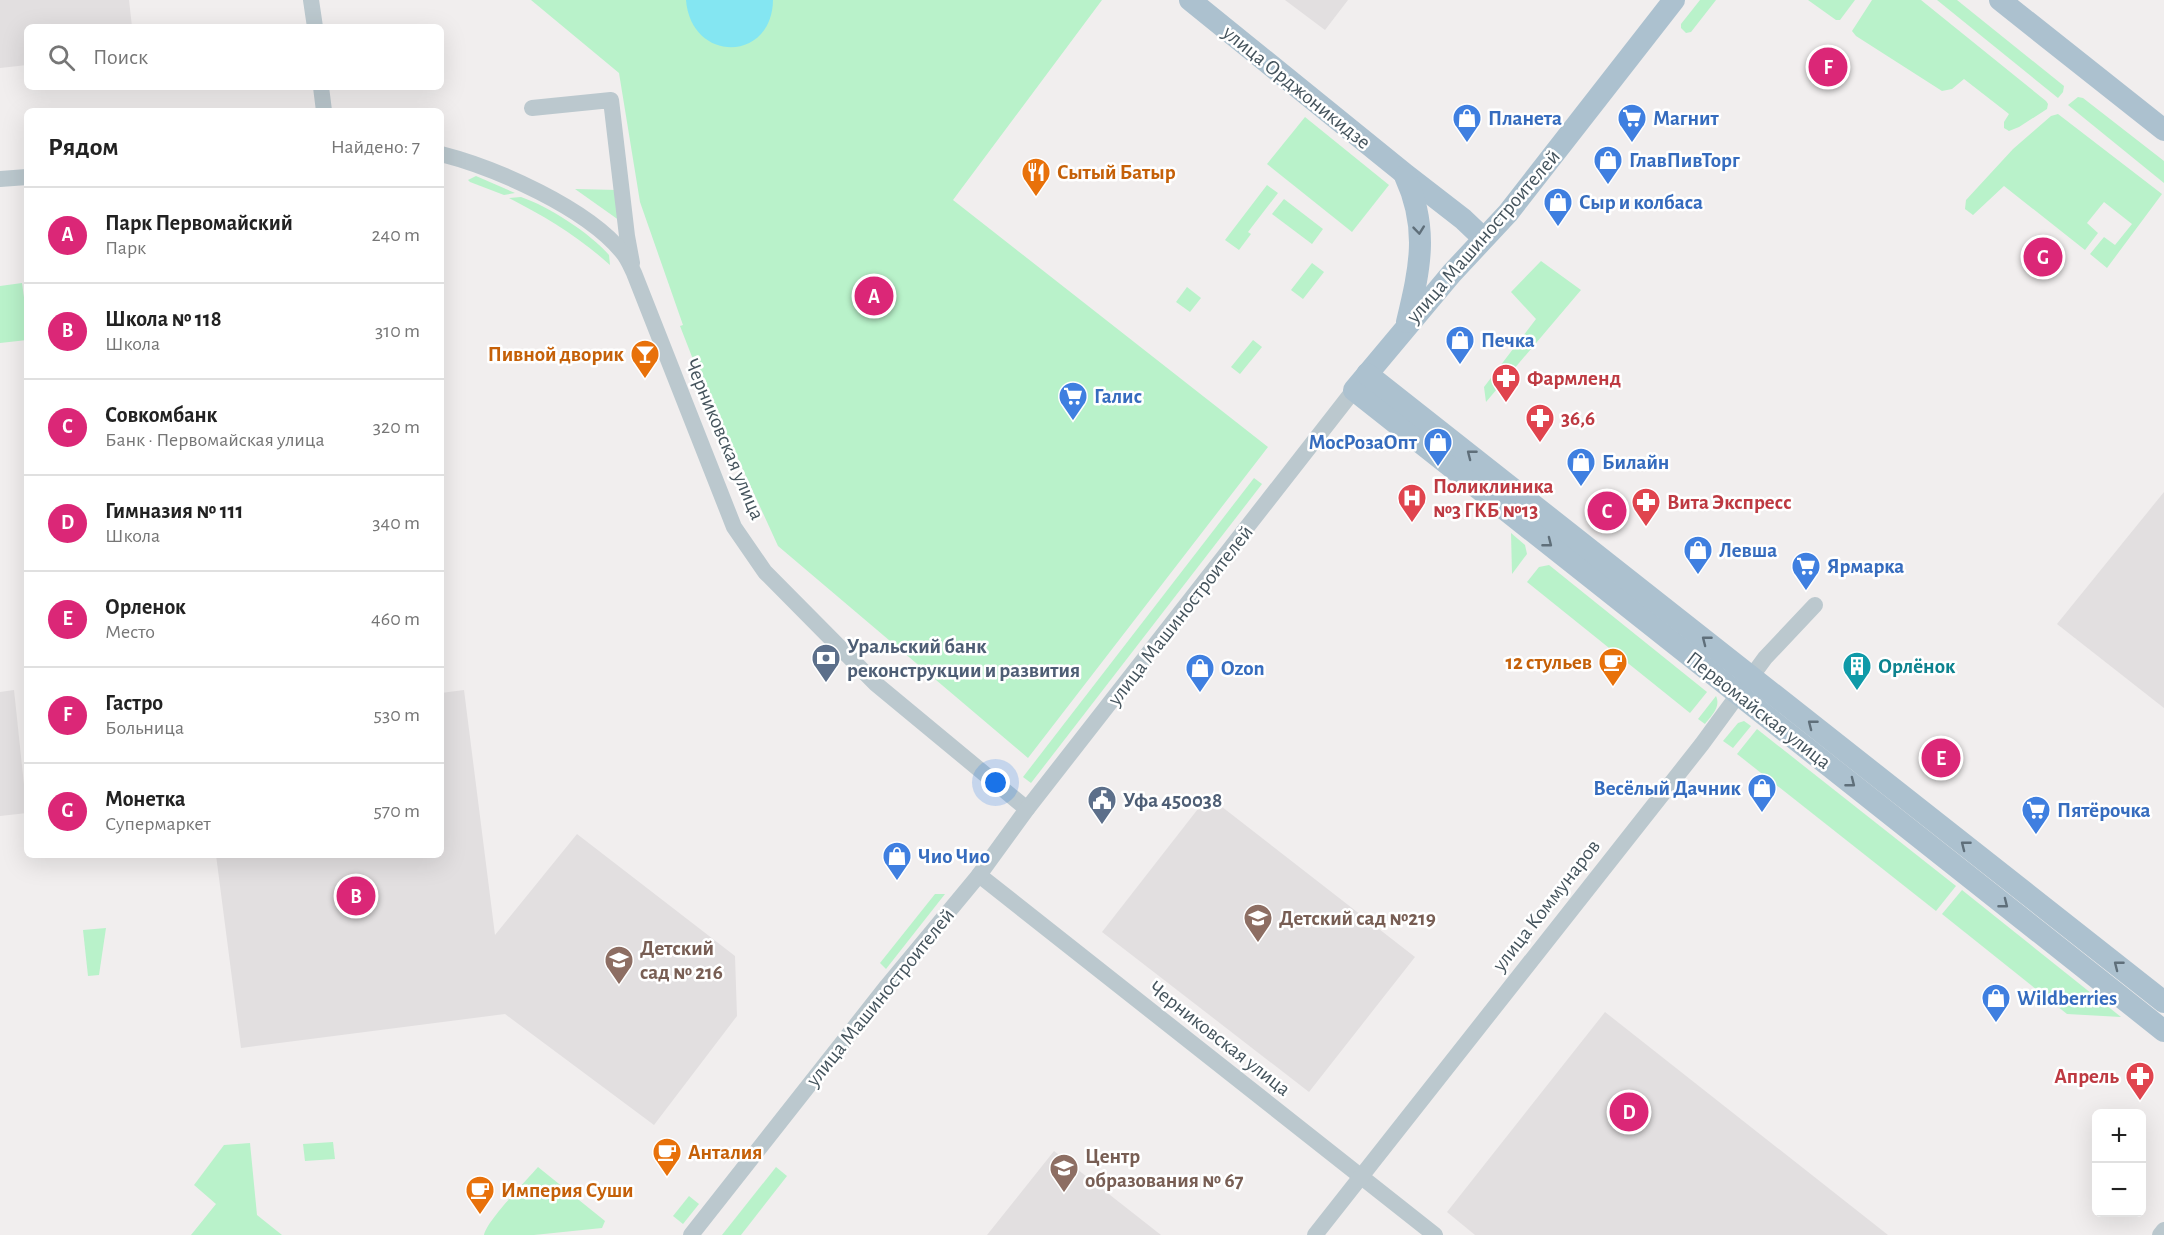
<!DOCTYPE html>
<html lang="ru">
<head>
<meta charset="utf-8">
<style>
	:root { --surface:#fff; --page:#f2f2f2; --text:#222; --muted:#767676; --line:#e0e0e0; --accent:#db2777 }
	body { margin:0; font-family:"Alegreya Sans",sans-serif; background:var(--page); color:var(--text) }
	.controls { position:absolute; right:18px; bottom:18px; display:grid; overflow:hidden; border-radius:9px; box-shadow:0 6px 24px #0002 }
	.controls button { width:54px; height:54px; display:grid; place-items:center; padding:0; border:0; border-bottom:2px solid var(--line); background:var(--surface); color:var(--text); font:30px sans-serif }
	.you { position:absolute; left:996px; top:783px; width:21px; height:21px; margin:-15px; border:4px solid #fff; border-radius:50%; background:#1a73e8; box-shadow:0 0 0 9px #1a73e833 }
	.badge { display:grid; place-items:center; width:39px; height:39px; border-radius:50%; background:var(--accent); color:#fff; font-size:20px; font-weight:700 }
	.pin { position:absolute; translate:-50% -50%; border:3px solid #fff; box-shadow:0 2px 6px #0006 }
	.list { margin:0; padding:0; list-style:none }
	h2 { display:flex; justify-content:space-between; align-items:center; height:78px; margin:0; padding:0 24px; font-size:26px }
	h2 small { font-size:20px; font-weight:400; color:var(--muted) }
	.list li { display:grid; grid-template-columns:39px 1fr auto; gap:18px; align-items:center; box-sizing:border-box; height:96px; padding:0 24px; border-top:2px solid var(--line) }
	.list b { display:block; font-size:22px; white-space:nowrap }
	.list p { margin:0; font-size:20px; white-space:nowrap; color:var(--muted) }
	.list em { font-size:20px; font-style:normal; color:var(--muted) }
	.icon { flex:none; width:33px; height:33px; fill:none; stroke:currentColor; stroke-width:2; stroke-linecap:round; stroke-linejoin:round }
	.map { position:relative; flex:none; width:2164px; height:1235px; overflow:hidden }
	.search { position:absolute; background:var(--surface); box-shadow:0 6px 24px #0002; left:24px; top:24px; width:420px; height:66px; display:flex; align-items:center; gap:15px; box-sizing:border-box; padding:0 21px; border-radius:9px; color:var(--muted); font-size:22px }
	.panel { position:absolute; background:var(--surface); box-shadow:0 6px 24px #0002; left:24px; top:108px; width:420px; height:750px; border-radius:9px }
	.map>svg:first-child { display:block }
</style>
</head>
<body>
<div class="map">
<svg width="2164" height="1235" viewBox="0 0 2164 1235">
	<rect width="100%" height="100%" fill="#f1eeee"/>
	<g fill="#e2dfe0">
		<path d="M0 0H129L132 27H27V65L0 68Z"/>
		<path d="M1285 0H1348L1325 30Z"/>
		<path d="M2164 492V708L2057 624Z"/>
		<path d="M14 690 27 813 0 816V692Z"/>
		<path d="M464 690 495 935 577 834 735 956 737 1016 654 1125 505 1014 241 1048 216 855H441V693Z"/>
		<path d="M1208 796 1415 957 1309 1092 1102 932Z"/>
		<path d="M1605 1012 1888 1235H1475L1447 1212Z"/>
		<path d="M1054 1151 1161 1235H987Z"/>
	</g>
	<g fill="#b9f2ca">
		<path d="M531 0H1102L953 200 1268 447 1028 758 778 546 712 402 710 403 680 326 683 325 640 202 619 73Z"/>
		<path d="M1700 0H1716L1691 32 1686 33 1681 28V24Z"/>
		<path d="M1808 0H1855L1840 20H1836Z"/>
		<path d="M1872 0H1921L2046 101 2048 104 2047 109 2019 127 2009 131 2004 128V122L2009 114 1964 79 1952 89 1942 91 1856 36 1852 31Z"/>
		<path d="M1937 0H1957L2064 86 2063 92 2058 98Z"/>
		<path d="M2078 97 2083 98 2164 161V183L2068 105Z"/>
		<path d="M2058 114 2162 194 2107 268 2090 254 2104 237 2115 245 2132 224 2104 202 2087 223 2098 233 2085 250 2004 186 1973 215 1965 209 1966 200 2013 149 2051 116Z"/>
		<path d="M1305 117 1389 185 1352 232 1267 164Z"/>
		<path d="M476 176 515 193 504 195 470 182 468 180Z"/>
		<path d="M1267 185 1278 193 1248 232 1251 234 1239 250 1225 240Z"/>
		<path d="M575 189 618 190 623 223Z"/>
		<path d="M521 197C548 206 590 233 609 255L610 265C579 237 546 217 509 198Z"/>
		<path d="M1284 199 1323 229 1312 244 1272 214Z"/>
		<path d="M1541 261 1581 290 1486 402 1484 387 1536 319 1511 292Z"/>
		<path d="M1312 263 1324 272 1303 299 1291 290Z"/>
		<path d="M22 283 27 319V340L0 343V286Z"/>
		<path d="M1187 287 1201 298 1190 312 1176 302Z"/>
		<path d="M1253 340 1262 347 1240 374 1231 367Z"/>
		<path d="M1254 478 1262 484 1031 783 1023 777Z"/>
		<path d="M1511 533 1525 545 1527 554 1512 574Z"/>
		<path d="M1549 565 1707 692 1690 713 1527 582 1539 567Z"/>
		<path d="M1716 696C1721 707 1712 715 1705 724L1698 719Z"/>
		<path d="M1744 721 1751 726 1733 748 1723 741 1738 723Z"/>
		<path d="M1757 729 1956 886 1936 911 1737 754Z"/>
		<path d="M1962 890 2121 1017 2067 1014 1942 914Z"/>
		<path d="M935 894H945L886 969 880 963Z"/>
		<path d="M106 928 99 975 88 976 83 930Z"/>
		<path d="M333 1142 335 1159 305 1161 303 1144Z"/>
		<path d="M250 1143 257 1215 282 1235H191L216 1204 194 1185 224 1145Z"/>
		<path d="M538 1167 605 1221 602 1228 534 1235H484C487 1220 526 1181 538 1167Z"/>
		<path d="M776 1167 787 1176 741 1235H722Z"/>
		<path d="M689 1196 699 1204 683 1224 673 1216Z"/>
	</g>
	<path fill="#84e6f2" d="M686 0H773C772 63 691 63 686 0Z"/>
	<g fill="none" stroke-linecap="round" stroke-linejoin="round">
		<g stroke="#bbc8ce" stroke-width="16">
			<path d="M311 0 315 27"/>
			<path d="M321 87 324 111"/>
			<path d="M532 108 611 100 627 236 632 263"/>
			<path d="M441 154C496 168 587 208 623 253 628 259 631 267 634 273L734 527 765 572 876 684 1027 809"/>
			<path d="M0 179 27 177"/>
			<path d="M979 875 1435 1235"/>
			<path d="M691 1235 887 986 979 875 1027 809 1354 390"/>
			<path d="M1315 1235 1702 744 1765 658 1815 605"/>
			<path d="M2160 1235 2164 1230"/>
		</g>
		<g stroke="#acc1cf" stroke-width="22">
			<path d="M1190 0 1405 174 1463 219 1483 238"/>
			<path d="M1674 0 1508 213 1452 273 1354 390 2164 1031"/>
			<path d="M2000 0 2164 130"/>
			<path d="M1405 176C1429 228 1420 268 1407 322"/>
			<path d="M1367 374 2164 1002"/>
		</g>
	</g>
	<defs><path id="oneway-chevron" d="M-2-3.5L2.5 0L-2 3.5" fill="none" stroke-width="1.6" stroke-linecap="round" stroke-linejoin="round" transform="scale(1.5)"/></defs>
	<g stroke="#5f6f7a">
		<use href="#oneway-chevron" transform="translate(1419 230) rotate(84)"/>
		<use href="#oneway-chevron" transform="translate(1471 454) rotate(-142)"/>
		<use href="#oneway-chevron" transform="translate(1548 543) rotate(38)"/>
		<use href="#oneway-chevron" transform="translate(1706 640) rotate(-142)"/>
		<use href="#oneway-chevron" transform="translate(1812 724) rotate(-142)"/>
		<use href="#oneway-chevron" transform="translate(1851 783) rotate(38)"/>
		<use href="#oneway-chevron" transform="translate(1965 845) rotate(-142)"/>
		<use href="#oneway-chevron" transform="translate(2004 904) rotate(38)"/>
		<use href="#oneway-chevron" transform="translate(2118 965) rotate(-142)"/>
	</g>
	<defs>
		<g id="shop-pin" transform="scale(1.5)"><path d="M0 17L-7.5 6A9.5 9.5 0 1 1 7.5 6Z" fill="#3f7fe0" stroke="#fff"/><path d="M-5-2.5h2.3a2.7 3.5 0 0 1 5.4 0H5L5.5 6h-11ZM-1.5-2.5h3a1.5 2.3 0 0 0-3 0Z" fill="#fff"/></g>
		<g id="supermarket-pin" transform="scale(1.5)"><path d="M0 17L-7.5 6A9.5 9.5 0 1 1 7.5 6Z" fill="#3f7fe0" stroke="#fff"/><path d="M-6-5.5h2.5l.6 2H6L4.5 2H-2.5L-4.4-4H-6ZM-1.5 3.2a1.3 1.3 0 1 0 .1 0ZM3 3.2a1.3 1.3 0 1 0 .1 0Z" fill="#fff"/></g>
		<g id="restaurant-pin" transform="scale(1.5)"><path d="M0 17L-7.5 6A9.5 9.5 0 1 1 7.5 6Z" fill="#e8710a" stroke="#fff"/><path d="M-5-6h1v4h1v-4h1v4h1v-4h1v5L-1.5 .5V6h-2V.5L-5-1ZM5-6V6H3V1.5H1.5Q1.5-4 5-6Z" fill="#fff"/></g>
		<g id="bar-pin" transform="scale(1.5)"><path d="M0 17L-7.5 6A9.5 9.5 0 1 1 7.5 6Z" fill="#e8710a" stroke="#fff"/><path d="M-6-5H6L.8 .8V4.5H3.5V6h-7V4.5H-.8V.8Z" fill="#fff"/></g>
		<g id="pharmacy-pin" transform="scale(1.5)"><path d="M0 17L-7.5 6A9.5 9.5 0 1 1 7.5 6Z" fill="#e0444e" stroke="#fff"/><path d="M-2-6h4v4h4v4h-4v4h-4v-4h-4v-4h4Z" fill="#fff"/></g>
		<g id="hospital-pin" transform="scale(1.5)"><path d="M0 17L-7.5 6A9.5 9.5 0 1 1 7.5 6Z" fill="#e0444e" stroke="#fff"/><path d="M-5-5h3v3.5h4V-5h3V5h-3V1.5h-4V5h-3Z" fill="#fff"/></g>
		<g id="bank-pin" transform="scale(1.5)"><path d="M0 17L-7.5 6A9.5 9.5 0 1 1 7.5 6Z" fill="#5c6f8a" stroke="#fff"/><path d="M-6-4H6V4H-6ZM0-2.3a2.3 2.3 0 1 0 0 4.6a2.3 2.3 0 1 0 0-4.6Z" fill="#fff"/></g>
		<g id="cafe-pin" transform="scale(1.5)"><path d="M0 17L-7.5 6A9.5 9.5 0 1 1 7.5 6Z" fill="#e8710a" stroke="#fff"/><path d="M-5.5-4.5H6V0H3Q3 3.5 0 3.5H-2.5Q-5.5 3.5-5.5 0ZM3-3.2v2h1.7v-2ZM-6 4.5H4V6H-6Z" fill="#fff"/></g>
		<g id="building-pin" transform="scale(1.5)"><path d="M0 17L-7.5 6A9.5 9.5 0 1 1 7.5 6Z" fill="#0f9aa8" stroke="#fff"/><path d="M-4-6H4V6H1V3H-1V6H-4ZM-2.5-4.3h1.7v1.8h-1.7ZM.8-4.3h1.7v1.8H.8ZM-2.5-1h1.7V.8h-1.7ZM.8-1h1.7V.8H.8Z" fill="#fff"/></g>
		<g id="civic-pin" transform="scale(1.5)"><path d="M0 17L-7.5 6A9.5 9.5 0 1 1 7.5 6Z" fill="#5c6f8a" stroke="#fff"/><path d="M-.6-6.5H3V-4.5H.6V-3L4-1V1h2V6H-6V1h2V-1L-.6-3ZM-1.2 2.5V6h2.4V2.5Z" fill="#fff"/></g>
		<g id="school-pin" transform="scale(1.5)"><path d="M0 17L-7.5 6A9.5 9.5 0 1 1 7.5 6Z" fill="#8d6e63" stroke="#fff"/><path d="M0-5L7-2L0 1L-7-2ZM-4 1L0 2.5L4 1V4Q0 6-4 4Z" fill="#fff"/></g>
	</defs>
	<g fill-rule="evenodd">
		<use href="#shop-pin" x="1467" y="118"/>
		<use href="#supermarket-pin" x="1632" y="118"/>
		<use href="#shop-pin" x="1608" y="160"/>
		<use href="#restaurant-pin" x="1036" y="172"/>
		<use href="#shop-pin" x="1558" y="202"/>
		<use href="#shop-pin" x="1460" y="340"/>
		<use href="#bar-pin" x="645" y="354"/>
		<use href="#pharmacy-pin" x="1506" y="378"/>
		<use href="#supermarket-pin" x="1073" y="396"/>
		<use href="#pharmacy-pin" x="1540" y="418"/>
		<use href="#shop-pin" x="1438" y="442"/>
		<use href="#shop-pin" x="1581" y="462"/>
		<use href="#hospital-pin" x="1412" y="498"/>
		<use href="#pharmacy-pin" x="1646" y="502"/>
		<use href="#shop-pin" x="1698" y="550"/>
		<use href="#supermarket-pin" x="1806" y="566"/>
		<use href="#bank-pin" x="826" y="658"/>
		<use href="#cafe-pin" x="1613" y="662"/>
		<use href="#building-pin" x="1857" y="666"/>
		<use href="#shop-pin" x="1200" y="668"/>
		<use href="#shop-pin" x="1762" y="788"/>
		<use href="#civic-pin" x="1102" y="800"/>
		<use href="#supermarket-pin" x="2036" y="810"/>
		<use href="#shop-pin" x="897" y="856"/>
		<use href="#school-pin" x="1258" y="918"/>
		<use href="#school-pin" x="619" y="960"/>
		<use href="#shop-pin" x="1996" y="998"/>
		<use href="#pharmacy-pin" x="2140" y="1076"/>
		<use href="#cafe-pin" x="667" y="1152"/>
		<use href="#school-pin" x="1064" y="1168"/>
		<use href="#cafe-pin" x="480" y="1190"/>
	</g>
	<g text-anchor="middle" stroke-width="5" stroke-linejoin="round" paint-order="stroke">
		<g font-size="21" fill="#45545d" stroke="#fff">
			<text transform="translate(1297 87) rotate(39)" y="7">улица Орджоникидзе</text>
			<text transform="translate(1483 236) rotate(-49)" y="7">улица Машиностроителей</text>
			<text transform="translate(725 439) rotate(67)" y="7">Черниковская улица</text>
			<text transform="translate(1180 615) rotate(-52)" y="7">улица Машиностроителей</text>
			<text transform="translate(1759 710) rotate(38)" y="7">Первомайская улица</text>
			<text transform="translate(1546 905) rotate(-52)" y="7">улица Коммунаров</text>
			<text transform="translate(880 997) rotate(-51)" y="7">улица Машиностроителей</text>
			<text transform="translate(1220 1038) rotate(38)" y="7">Черниковская улица</text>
		</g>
		<g font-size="21" font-weight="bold" fill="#366cbe" stroke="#fff" text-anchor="start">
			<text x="1488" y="125">Планета</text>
			<text x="1653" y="125">Магнит</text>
			<text x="1629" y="167">ГлавПивТорг</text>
			<text x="1579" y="209">Сыр и колбаса</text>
			<text x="1481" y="347">Печка</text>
			<text x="1094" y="403">Галис</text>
			<text x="1417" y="449" text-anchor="end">МосРозаОпт</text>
			<text x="1602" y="469">Билайн</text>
			<text x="1719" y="557">Левша</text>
			<text x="1827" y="573">Ярмарка</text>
			<text x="1221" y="675">Ozon</text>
			<text x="1741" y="795" text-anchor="end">Весёлый Дачник</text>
			<text x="2057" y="817">Пятёрочка</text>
			<text x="918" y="863">Чио Чио</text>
			<text x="2017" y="1005">Wildberries</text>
		</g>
		<g font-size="21" font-weight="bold" fill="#c56008" stroke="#fff" text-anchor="start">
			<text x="1057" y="179">Сытый Батыр</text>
			<text x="624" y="361" text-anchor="end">Пивной дворик</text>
			<text x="1592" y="669" text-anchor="end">12 стульев</text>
			<text x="688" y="1159">Анталия</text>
			<text x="501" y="1197">Империя Суши</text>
		</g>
		<g font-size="21" font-weight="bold" fill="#be3a42" stroke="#fff" text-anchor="start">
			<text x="1527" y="385">Фармленд</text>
			<text x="1561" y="425">36,6</text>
			<text x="1433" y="493">Поликлиника<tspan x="1433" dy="24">№3 ГКБ №13</tspan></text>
			<text x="1667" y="509">Вита Экспресс</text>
			<text x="2119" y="1083" text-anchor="end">Апрель</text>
		</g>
		<g font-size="21" font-weight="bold" fill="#4e5e75" stroke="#fff" text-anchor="start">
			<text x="847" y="653">Уральский банк<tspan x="847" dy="24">реконструкции и развития</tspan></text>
			<text x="1123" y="807">Уфа 450038</text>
		</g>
		<g font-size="21" font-weight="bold" fill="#0d838f" stroke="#fff" text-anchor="start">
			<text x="1878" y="673">Орлёнок</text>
		</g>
		<g font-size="21" font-weight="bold" fill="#785e54" stroke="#fff" text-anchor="start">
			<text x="1279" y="925">Детский сад №219</text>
			<text x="640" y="955">Детский<tspan x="640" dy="24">сад № 216</tspan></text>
			<text x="1085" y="1163">Центр<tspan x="1085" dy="24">образования № 67</tspan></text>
		</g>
	</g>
</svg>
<div class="controls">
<button>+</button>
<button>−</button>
</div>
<div class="you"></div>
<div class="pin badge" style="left:874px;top:296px">A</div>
<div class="pin badge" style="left:356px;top:896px">B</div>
<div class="pin badge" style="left:1607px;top:511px">C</div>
<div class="pin badge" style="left:1629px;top:1112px">D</div>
<div class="pin badge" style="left:1941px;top:758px">E</div>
<div class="pin badge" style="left:1828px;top:67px">F</div>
<div class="pin badge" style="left:2043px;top:257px">G</div>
<div class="search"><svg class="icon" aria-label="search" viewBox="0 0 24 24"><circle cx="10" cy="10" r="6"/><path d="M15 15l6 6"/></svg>Поиск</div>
<section class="panel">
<h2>Рядом<small>Найдено: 7</small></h2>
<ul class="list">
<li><span class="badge">A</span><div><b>Парк Первомайский</b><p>Парк</p></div><em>240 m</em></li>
<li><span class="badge">B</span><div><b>Школа № 118</b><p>Школа</p></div><em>310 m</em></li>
<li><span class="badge">C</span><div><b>Совкомбанк</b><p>Банк · Первомайская улица</p></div><em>320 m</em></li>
<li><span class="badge">D</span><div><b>Гимназия № 111</b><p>Школа</p></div><em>340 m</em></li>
<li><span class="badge">E</span><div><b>Орленок</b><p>Место</p></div><em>460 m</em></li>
<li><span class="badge">F</span><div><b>Гастро</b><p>Больница</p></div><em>530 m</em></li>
<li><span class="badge">G</span><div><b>Монетка</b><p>Супермаркет</p></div><em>570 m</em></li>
</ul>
</section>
</div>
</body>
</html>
